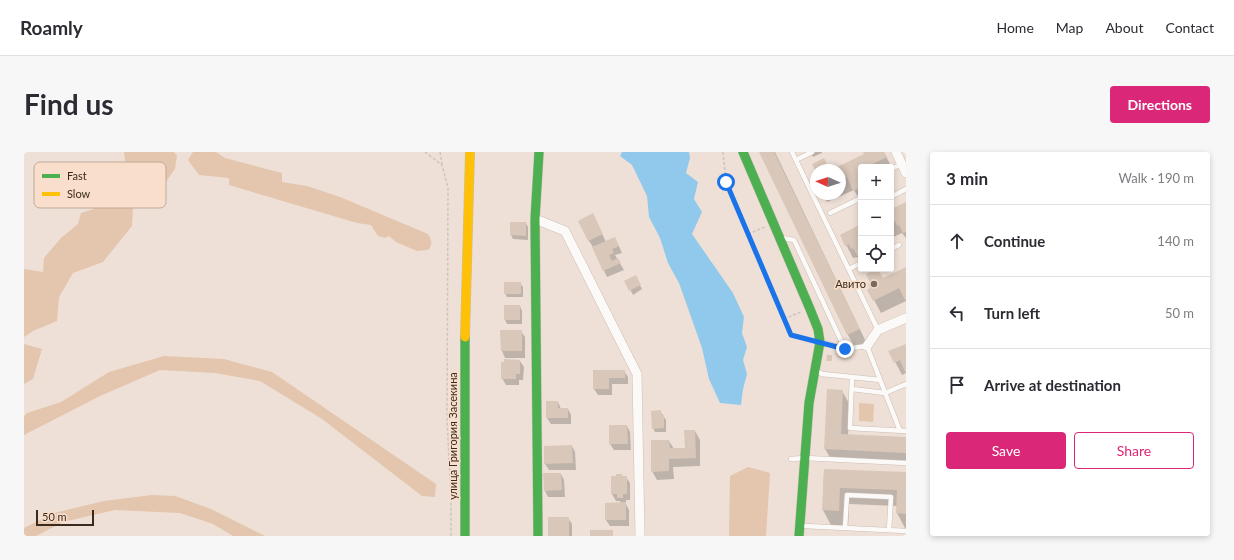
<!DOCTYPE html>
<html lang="en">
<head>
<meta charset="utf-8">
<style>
	:root { --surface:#fff; --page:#f7f7f7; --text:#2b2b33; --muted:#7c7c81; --line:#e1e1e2; --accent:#db2777 }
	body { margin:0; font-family:Lato,sans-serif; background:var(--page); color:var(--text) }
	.controls { position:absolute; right:12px; top:12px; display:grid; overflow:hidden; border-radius:4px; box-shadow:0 2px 6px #0003 }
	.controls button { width:36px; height:36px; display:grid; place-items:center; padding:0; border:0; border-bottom:1px solid var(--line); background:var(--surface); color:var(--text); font:20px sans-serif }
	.compass { position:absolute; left:786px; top:12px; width:36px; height:36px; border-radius:50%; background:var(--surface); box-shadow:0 2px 6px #0003; rotate:273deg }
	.scale { position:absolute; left:12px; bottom:10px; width:58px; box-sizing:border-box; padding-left:4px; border:2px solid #3a2a1d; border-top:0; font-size:11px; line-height:14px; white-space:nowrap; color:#3a2a1d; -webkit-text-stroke:3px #f9dfcb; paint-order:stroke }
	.stop { position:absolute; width:12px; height:12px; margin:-9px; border:3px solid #1a73e8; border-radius:50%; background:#fff }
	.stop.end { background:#1a73e8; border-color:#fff; box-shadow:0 1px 4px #0008 }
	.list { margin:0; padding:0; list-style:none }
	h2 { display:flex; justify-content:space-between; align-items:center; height:52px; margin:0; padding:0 16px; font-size:17px }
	h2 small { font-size:13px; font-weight:400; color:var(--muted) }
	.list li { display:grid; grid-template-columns:26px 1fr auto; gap:12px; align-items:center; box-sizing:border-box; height:72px; padding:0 16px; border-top:1px solid var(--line) }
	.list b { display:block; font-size:15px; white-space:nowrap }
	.list em { font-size:13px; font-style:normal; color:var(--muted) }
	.actions { display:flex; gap:8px; padding:12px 16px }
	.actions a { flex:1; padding:9px 0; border:1px solid var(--accent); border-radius:4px; text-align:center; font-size:14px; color:var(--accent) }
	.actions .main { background:var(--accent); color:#fff }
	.icon { flex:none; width:22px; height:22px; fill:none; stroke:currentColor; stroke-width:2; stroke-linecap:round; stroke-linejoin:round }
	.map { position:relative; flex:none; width:882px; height:384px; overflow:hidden; border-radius:4px }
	header { display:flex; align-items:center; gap:24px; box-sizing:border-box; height:56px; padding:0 20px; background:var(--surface); border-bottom:1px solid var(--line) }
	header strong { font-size:19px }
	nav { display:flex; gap:22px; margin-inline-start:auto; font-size:14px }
	.intro { display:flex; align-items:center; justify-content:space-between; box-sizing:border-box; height:96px; padding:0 24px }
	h1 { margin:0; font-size:28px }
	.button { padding:10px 18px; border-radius:4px; background:var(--accent); color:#fff; font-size:14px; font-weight:700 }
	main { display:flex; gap:24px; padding:0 24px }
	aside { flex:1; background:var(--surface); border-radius:4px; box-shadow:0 2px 6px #0003 }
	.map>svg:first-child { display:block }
</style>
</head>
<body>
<header>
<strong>Roamly</strong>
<nav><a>Home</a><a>Map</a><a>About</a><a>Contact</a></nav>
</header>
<div class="intro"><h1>Find us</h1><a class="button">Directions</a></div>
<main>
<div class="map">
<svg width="882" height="384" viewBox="0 0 882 384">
	<rect width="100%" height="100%" fill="#eee0d6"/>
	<g fill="#e4c5ad">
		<path d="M100 0H150L153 4 151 17 130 46 109 55 108 74 79 110 49 121 35 145 33 169 9 179 0 185V117L19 120 20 106 37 86 54 72 57 61 70 57 54 45 67 33 90 36 103 24Z"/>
		<path d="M169 0H192L201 6 258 21V30L283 34 316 45 404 82C408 89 409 92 404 98L393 99 372 90 365 84 361 86 354 84 347 73 333 71 205 33V26L175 23 164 8Z"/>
		<path d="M0 192 18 197 9 227 0 232Z"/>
		<path d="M140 204 200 207 248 220 412 332 411 345 398 344 298 267 236 229 191 221 136 218 76 244 0 283V264L3 261 37 250 85 220Z"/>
		<path d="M835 251 850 252 849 270 835 269Z"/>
		<path d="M724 315 746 321 742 384H705L706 324Z"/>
		<path d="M128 343 151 344 187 357 241 384H209L189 372 156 361 91 358 39 370 12 384H0V376L30 361 80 349Z"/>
	</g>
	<path fill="#91c9ed" d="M598 0H665L666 6 662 21 674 30 670 47 678 60 668 82 709 141 720 165 718 181 723 195 719 208 723 222 719 237 717 253 696 251 685 227 678 196 655 131 644 111 636 86 625 65 623 44 608 13 596 4Z"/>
	<g fill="#0003">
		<path d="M736 0H751L842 190 831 195 824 183Z"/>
		<path d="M786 0H798V1L789 5Z"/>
		<path d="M840 0H860L869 18 867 15H837V50L830 38 803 50 799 42H816V18H809L842 3Z"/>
		<path d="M882 51V86L878 81 867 86V58Z"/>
		<path d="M555 69H572L582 90 594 92 598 101 591 103 600 118 583 125 569 95 565 89Z"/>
		<path d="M502 71 504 75V88L489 87 487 83Z"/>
		<path d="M837 73V110L833 105 829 106 817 83Z"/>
		<path d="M882 116V149L857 161 850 148 859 127Z"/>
		<path d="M611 124 618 137 609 143 602 129Z"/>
		<path d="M496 131 499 135V145H483L481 141Z"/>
		<path d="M481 154H496L498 159V172H483L481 168Z"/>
		<path d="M477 179H497L501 185V206H481L478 199Z"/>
		<path d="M882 193V221L878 223 866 200Z"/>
		<path d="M496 209 500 215 499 228H495V233H482L478 226Z"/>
		<path d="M570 219H600L604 225V232H588V243H574L570 237Z"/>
		<path d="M818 239 825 251 824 284 882 286V313L808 309 801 297Z"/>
		<path d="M534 250 537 257H544L547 263V272H527L523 266Z"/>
		<path d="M636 259 642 268V280H631L629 276Z"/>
		<path d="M586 274H603L606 280 607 298H590L586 292Z"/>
		<path d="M671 279 676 288V314L649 315 650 327 633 328 628 319 645 289 650 297H662Z"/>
		<path d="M548 294 551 300 552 318H525L521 312V295Z"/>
		<path d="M800 318 882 321V378L873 361V354L825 352 824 376 808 375 799 358Z"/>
		<path d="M537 322 540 328 541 345H524L521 339Z"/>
		<path d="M598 323 599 325H602L606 331V348H602V352L605 358V374H586L582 368V352L597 351 596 349H592L588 342V325Z"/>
		<path d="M544 366 548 372V384H525Z"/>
	</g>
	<g fill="#d9c7b9">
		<path d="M735 0H750L836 177 823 183Z"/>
		<path d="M839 0H860L863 5 842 15H837V17L835 18 837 23V35L829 39 823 25 816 28V18H807L840 2Z"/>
		<path d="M800 6 806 18H791L788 12Z"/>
		<path d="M882 50V80L879 81 875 73 873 74 871 69 867 70V57Z"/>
		<path d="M569 61 579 82 564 89 554 69Z"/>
		<path d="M486 70H502V84L486 83Z"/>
		<path d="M837 72V102L833 104 829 96 827 97 825 92 821 94 816 83Z"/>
		<path d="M591 85 595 94 588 97 590 101 585 103 588 109 594 106 597 111 579 119 568 95Z"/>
		<path d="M882 115V147L881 148 875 136 849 149 843 138 846 136 844 132 846 131 842 122 851 117H854L859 126Z"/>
		<path d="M612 123 617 133 605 139 600 129Z"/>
		<rect x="480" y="130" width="17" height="12"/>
		<rect x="480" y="153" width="16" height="15"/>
		<path d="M476 178H498V199H477Z"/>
		<path d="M882 192V222L876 208 870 211 864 199Z"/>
		<path d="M803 203H808V209H802Z"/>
		<path d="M480 207 496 208V222H492V227H477V210H480Z"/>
		<path d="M569 218H601V226H585V237H569Z"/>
		<path d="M803 237 819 238 817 282 882 285V301L800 297Z"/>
		<path d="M522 249H534V256H544V266H522Z"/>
		<path d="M637 258V263H640V276L628 277 627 259Z"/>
		<path d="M585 273H603L604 292H585Z"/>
		<path d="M660 278H671L672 306 645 307V319L627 320V288H645L646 296H661Z"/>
		<path d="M548 293 549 311 520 312V294Z"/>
		<path d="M800 317 882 320V362L872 361 873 338 816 336 815 359 798 358Z"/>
		<path d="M519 321H537L538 338 520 339Z"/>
		<path d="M592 322H598V324H603V342H599V346H593V342H587V324H592Z"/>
		<path d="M602 350V368H581V351Z"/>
		<rect x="524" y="365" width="21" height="19"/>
		<rect x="566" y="378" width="23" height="6"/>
	</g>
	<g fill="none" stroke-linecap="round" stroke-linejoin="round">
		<g stroke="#cdbeb3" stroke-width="5.5">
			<g id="lane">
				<path d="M768 0 854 178"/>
				<path d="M772 8 788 0"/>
				<path d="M867 17 878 12"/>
				<path d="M867 45 882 37"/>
				<path d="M806 61 837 46"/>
				<path d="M758 86 770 88 821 197"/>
				<path d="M867 97 875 93"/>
				<path d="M825 117 837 111"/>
				<path d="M798 190 821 197 843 194 876 279"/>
				<path d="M793 219 798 222 828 225 826 276 882 279"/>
				<path d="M828 225 856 228"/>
				<path d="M828 237 861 241 882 232"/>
				<path d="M767 307 781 306 882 311"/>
				<path d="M781 374 882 379"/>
				<path d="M821 376 823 343 867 345 865 378"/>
			</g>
		</g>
		<g stroke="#cdbeb3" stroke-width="10">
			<g id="street">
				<path d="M872 0 882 21"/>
				<path d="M511 67 541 79 613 222 616 384"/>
				<path d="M843 194 854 178 882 166"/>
			</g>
		</g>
		<g stroke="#cdbeb3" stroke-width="10">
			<g id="fast">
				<path d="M719 0 786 157 794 177 796 190 785 251 775 384"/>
				<path d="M441 185V384"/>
				<path d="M514 384 511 67 515 0"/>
			</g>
		</g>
		<g stroke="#cdbeb3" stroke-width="10">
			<path id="slow" d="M441 185 446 0"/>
		</g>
		<g stroke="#cac5c0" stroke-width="1.5" stroke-dasharray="3 2" stroke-linecap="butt">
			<path d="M401 0 418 13 424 36 423 267 427 346V384"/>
			<path d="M416 0 418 12"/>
			<path d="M699 0 702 29 767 183 786 187"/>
			<path d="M724 82 741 75"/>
			<path d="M760 167 777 160"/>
		</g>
		<use href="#lane" stroke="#fcfaf9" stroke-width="4.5"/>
		<use href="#street" stroke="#fcfaf9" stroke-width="9"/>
		<use href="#fast" stroke="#4caf50" stroke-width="9"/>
		<use href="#slow" stroke="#ffc107" stroke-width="9"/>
	</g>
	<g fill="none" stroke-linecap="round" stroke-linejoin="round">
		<path stroke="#1a73e8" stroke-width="5" d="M702 30 767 183 821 197"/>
	</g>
	<circle fill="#796a5e" stroke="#f9dfcb" stroke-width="1.5" cx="850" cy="132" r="4"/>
	<g text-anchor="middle" stroke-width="3" stroke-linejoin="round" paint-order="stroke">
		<g font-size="11" fill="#3a2a1d" stroke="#f9dfcb" text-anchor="end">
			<text x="842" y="136">Авито</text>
		</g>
		<g font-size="11" fill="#3a2a1d" stroke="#f9dfcb">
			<text transform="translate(429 284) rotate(-90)" y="4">улица Григория Засекина</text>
		</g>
	</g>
	<rect x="10" y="10" width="132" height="46" rx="6" fill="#f9dfcb" stroke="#c0a997" stroke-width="1"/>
	<rect x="18" y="22" width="18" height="4" fill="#4caf50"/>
	<rect x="18" y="40" width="18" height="4" fill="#ffc107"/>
	<g font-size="11" fill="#3a2a1d">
		<text x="43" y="28">Fast</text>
		<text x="43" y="46">Slow</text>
	</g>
</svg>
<div class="controls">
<button>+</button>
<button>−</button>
<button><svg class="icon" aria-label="locate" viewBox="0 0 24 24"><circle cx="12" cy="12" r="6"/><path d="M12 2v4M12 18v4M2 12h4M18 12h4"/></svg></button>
</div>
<svg class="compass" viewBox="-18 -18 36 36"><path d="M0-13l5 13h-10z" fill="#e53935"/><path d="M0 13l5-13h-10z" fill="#7c7c81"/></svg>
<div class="scale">50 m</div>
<div class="stop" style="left:702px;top:30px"></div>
<div class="stop end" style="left:821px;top:197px"></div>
</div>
<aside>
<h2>3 min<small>Walk · 190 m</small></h2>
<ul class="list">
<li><svg class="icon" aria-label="ahead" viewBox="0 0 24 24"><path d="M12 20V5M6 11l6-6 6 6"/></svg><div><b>Continue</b></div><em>140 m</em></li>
<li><svg class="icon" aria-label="left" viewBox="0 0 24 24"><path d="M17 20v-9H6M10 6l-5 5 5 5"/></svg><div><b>Turn left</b></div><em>50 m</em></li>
<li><svg class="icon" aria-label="arrive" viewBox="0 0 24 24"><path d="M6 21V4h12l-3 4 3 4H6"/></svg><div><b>Arrive at destination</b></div></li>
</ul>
<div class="actions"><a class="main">Save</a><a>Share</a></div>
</aside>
</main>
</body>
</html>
